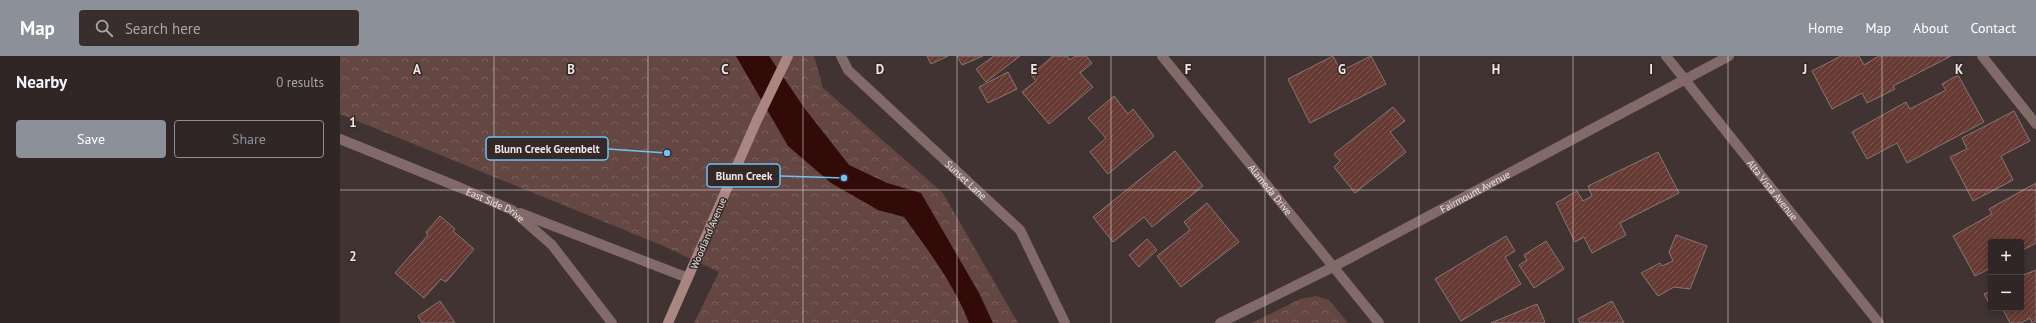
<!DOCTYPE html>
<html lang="en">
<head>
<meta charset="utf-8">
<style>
	:root { --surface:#302626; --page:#382e2e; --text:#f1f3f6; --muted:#a8a5a7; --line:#4b4343; --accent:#8c9099 }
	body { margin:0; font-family:"PT Sans",sans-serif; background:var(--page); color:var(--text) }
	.controls { position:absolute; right:12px; bottom:12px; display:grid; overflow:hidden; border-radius:4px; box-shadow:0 2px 6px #0003 }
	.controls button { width:36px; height:36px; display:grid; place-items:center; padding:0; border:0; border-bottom:1px solid var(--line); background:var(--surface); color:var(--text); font:20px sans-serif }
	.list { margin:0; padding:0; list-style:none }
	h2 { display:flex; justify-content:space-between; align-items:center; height:52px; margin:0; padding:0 16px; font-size:17px }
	h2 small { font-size:13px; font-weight:400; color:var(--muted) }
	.actions { display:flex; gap:8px; padding:12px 16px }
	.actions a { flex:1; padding:9px 0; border:1px solid var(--accent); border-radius:4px; text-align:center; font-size:14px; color:var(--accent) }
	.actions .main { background:var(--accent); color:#fff }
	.icon { flex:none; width:22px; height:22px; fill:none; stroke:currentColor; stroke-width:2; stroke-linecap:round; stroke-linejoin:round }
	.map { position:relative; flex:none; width:1696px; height:267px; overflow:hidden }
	header { display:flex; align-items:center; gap:24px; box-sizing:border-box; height:56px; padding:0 20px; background:var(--accent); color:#fff }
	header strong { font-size:19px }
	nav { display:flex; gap:22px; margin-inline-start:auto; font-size:14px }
	.search { width:280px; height:36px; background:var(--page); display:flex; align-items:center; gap:10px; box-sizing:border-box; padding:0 14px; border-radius:4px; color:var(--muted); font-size:15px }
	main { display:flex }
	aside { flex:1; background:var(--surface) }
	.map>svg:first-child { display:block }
</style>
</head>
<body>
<header>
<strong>Map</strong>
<div class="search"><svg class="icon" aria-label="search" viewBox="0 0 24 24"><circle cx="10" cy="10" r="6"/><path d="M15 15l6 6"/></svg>Search here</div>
<nav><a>Home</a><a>Map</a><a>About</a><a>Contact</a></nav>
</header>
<main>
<aside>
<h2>Nearby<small>0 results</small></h2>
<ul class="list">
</ul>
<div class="actions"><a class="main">Save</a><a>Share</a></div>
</aside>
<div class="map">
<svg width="1696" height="267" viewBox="0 0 1696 267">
	<defs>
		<pattern id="park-crowns" width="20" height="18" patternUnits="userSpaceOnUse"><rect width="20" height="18" fill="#644642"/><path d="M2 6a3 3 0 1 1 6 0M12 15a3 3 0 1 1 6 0" fill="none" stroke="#7a615d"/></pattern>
		<pattern id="building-hatch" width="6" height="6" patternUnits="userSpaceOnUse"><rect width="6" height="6" fill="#663933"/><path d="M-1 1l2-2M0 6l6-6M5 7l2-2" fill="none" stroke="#7c5650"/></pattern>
	</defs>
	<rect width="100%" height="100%" fill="#403332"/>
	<g fill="url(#park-crowns)">
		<path d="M0 0H474L483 32 603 137 678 267H354L379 216 321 189 0 58Z"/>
		<path d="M976 240 989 244 1008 267H912L960 243Z"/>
	</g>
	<path fill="#320a08" d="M396 0H429L465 53 509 109 547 127 581 137 639 237 653 267H629C614 228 588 194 564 161L538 154 491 127 448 90Z"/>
	<g fill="url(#building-hatch)" stroke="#867775">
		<path d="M587 0H608L591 8Z"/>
		<path d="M617 0H643L622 9Z"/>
		<path d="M654 0H680L646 26 636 13Z"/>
		<path d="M713 0H727L730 4 735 0H746L752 7 740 17 753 31 709 68 682 36 696 25 691 19Z"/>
		<path d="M993 0 1001 15 1031 0 1046 28 970 67 948 23Z"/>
		<path d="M1501 0H1519L1524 9 1539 0H1611L1553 30 1555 33 1527 47 1522 37 1492 53 1472 15Z"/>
		<path d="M668 16 677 33 648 47 639 31Z"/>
		<path d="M1618 19 1644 66 1567 107 1557 87 1527 103 1512 76 1566 46 1570 53 1606 34 1602 28Z"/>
		<path d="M774 40 788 58 793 53 814 80 768 118 750 96 766 82 748 62Z"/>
		<path d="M1053 51 1065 65 1050 76 1066 96 1015 137 994 111 1000 105 994 98Z"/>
		<path d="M1674 55 1690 85 1661 100 1673 124 1633 145 1610 101 1627 93 1622 82Z"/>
		<path d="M835 95 863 130 812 171 804 161 773 186 753 161Z"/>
		<path d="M1318 96 1339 137 1280 167 1286 179 1252 197 1244 181 1235 186 1216 147 1237 135 1243 145 1252 140 1248 130Z"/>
		<path d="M1696 127V187L1681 195V186H1651V212L1635 220 1613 180 1652 158 1649 153Z"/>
		<path d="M867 147 899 186 841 231 817 200 850 174 844 166Z"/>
		<path d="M100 160 115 173 113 175 134 193 106 226 101 223 84 242 55 217 88 179 86 176Z"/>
		<path d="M1336 179 1367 190 1350 233 1334 231 1318 240 1301 217 1320 207 1322 210 1333 205 1329 196Z"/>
		<path d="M1166 180 1175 195 1165 201 1181 228 1121 265 1095 223Z"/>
		<path d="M807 183 817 194 799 211 789 199Z"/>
		<path d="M1206 185 1224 213 1194 232 1179 209 1187 204 1184 199Z"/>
		<path d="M1696 214V265L1692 267 1690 262 1681 267H1670L1662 252H1681V220Z"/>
		<path d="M1651 235V251L1644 238Z"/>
		<path d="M100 245 115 267H82L78 260Z"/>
		<path d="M1272 245 1284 267H1240L1238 263Z"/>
		<path d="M1197 248 1205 266 1203 267H1151Z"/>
	</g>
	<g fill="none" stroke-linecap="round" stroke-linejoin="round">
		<path stroke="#816a67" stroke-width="10" d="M1642 0 1696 68"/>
		<g stroke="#816a67" stroke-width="10">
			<path id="s1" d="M501 0 508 14 680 174 725 267"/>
			<path id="s2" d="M822 0 1039 267"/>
			<path id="s3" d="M1326 0 1539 267"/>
			<path id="s4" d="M0 83 121 132 172 154 212 189 272 267"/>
			<path d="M180 157 348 222"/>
			<path id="s5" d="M880 267 993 211 1389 0"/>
		</g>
		<path stroke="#a98681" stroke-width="10" d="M328 267 417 64 448 0"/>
	</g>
	<path fill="none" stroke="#eee6e4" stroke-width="1" stroke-opacity="0.55" d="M154 0V267M308 0V267M463 0V267M617 0V267M771 0V267M925 0V267M1079 0V267M1233 0V267M1388 0V267M1542 0V267M0 134H1696"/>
	<g text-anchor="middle" stroke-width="3" stroke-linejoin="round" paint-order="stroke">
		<g font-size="10" fill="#eee6e4" stroke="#352928">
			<text dy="4" stroke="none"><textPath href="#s1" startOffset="177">Sunset Lane</textPath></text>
			<text dy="4" stroke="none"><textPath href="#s2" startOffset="172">Alameda Drive</textPath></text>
			<text dy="4" stroke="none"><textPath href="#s3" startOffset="171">Alta Vista Avenue</textPath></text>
			<text dy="4" stroke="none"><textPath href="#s5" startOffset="287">Fairmount Avenue</textPath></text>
			<text dy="4" stroke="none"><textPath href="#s4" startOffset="169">East Side Drive</textPath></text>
			<text transform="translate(368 177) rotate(-67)" y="4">Woodland Avenue</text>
		</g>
	</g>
	<g font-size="13" text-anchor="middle" font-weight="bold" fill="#eee6e4" stroke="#352928" stroke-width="3" stroke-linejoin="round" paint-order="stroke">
		<text x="77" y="18">A</text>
		<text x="231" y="18">B</text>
		<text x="385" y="18">C</text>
		<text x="540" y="18">D</text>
		<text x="694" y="18">E</text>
		<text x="848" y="18">F</text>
		<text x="1002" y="18">G</text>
		<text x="1156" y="18">H</text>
		<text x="1311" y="18">I</text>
		<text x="1465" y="18">J</text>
		<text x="1619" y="18">K</text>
		<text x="13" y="71">1</text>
		<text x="13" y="205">2</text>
	</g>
	<path fill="none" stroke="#70c1f4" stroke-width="1.5" d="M327 97L268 93M504 122L440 120"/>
	<g fill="#70c1f4" stroke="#352928" stroke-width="1.5">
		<circle cx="327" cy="97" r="4"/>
		<circle cx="504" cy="122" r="4"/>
	</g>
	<g fill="#352928" stroke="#70c1f4" stroke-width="1.5">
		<rect x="146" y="81" width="122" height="23" rx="4"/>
		<rect x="367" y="108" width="73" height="23" rx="4"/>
	</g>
	<g font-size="11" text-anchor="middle" font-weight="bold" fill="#eee6e4">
		<text x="207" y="97">Blunn Creek Greenbelt</text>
		<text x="404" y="124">Blunn Creek</text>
	</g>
</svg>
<div class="controls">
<button>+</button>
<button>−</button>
</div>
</div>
</main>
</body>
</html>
